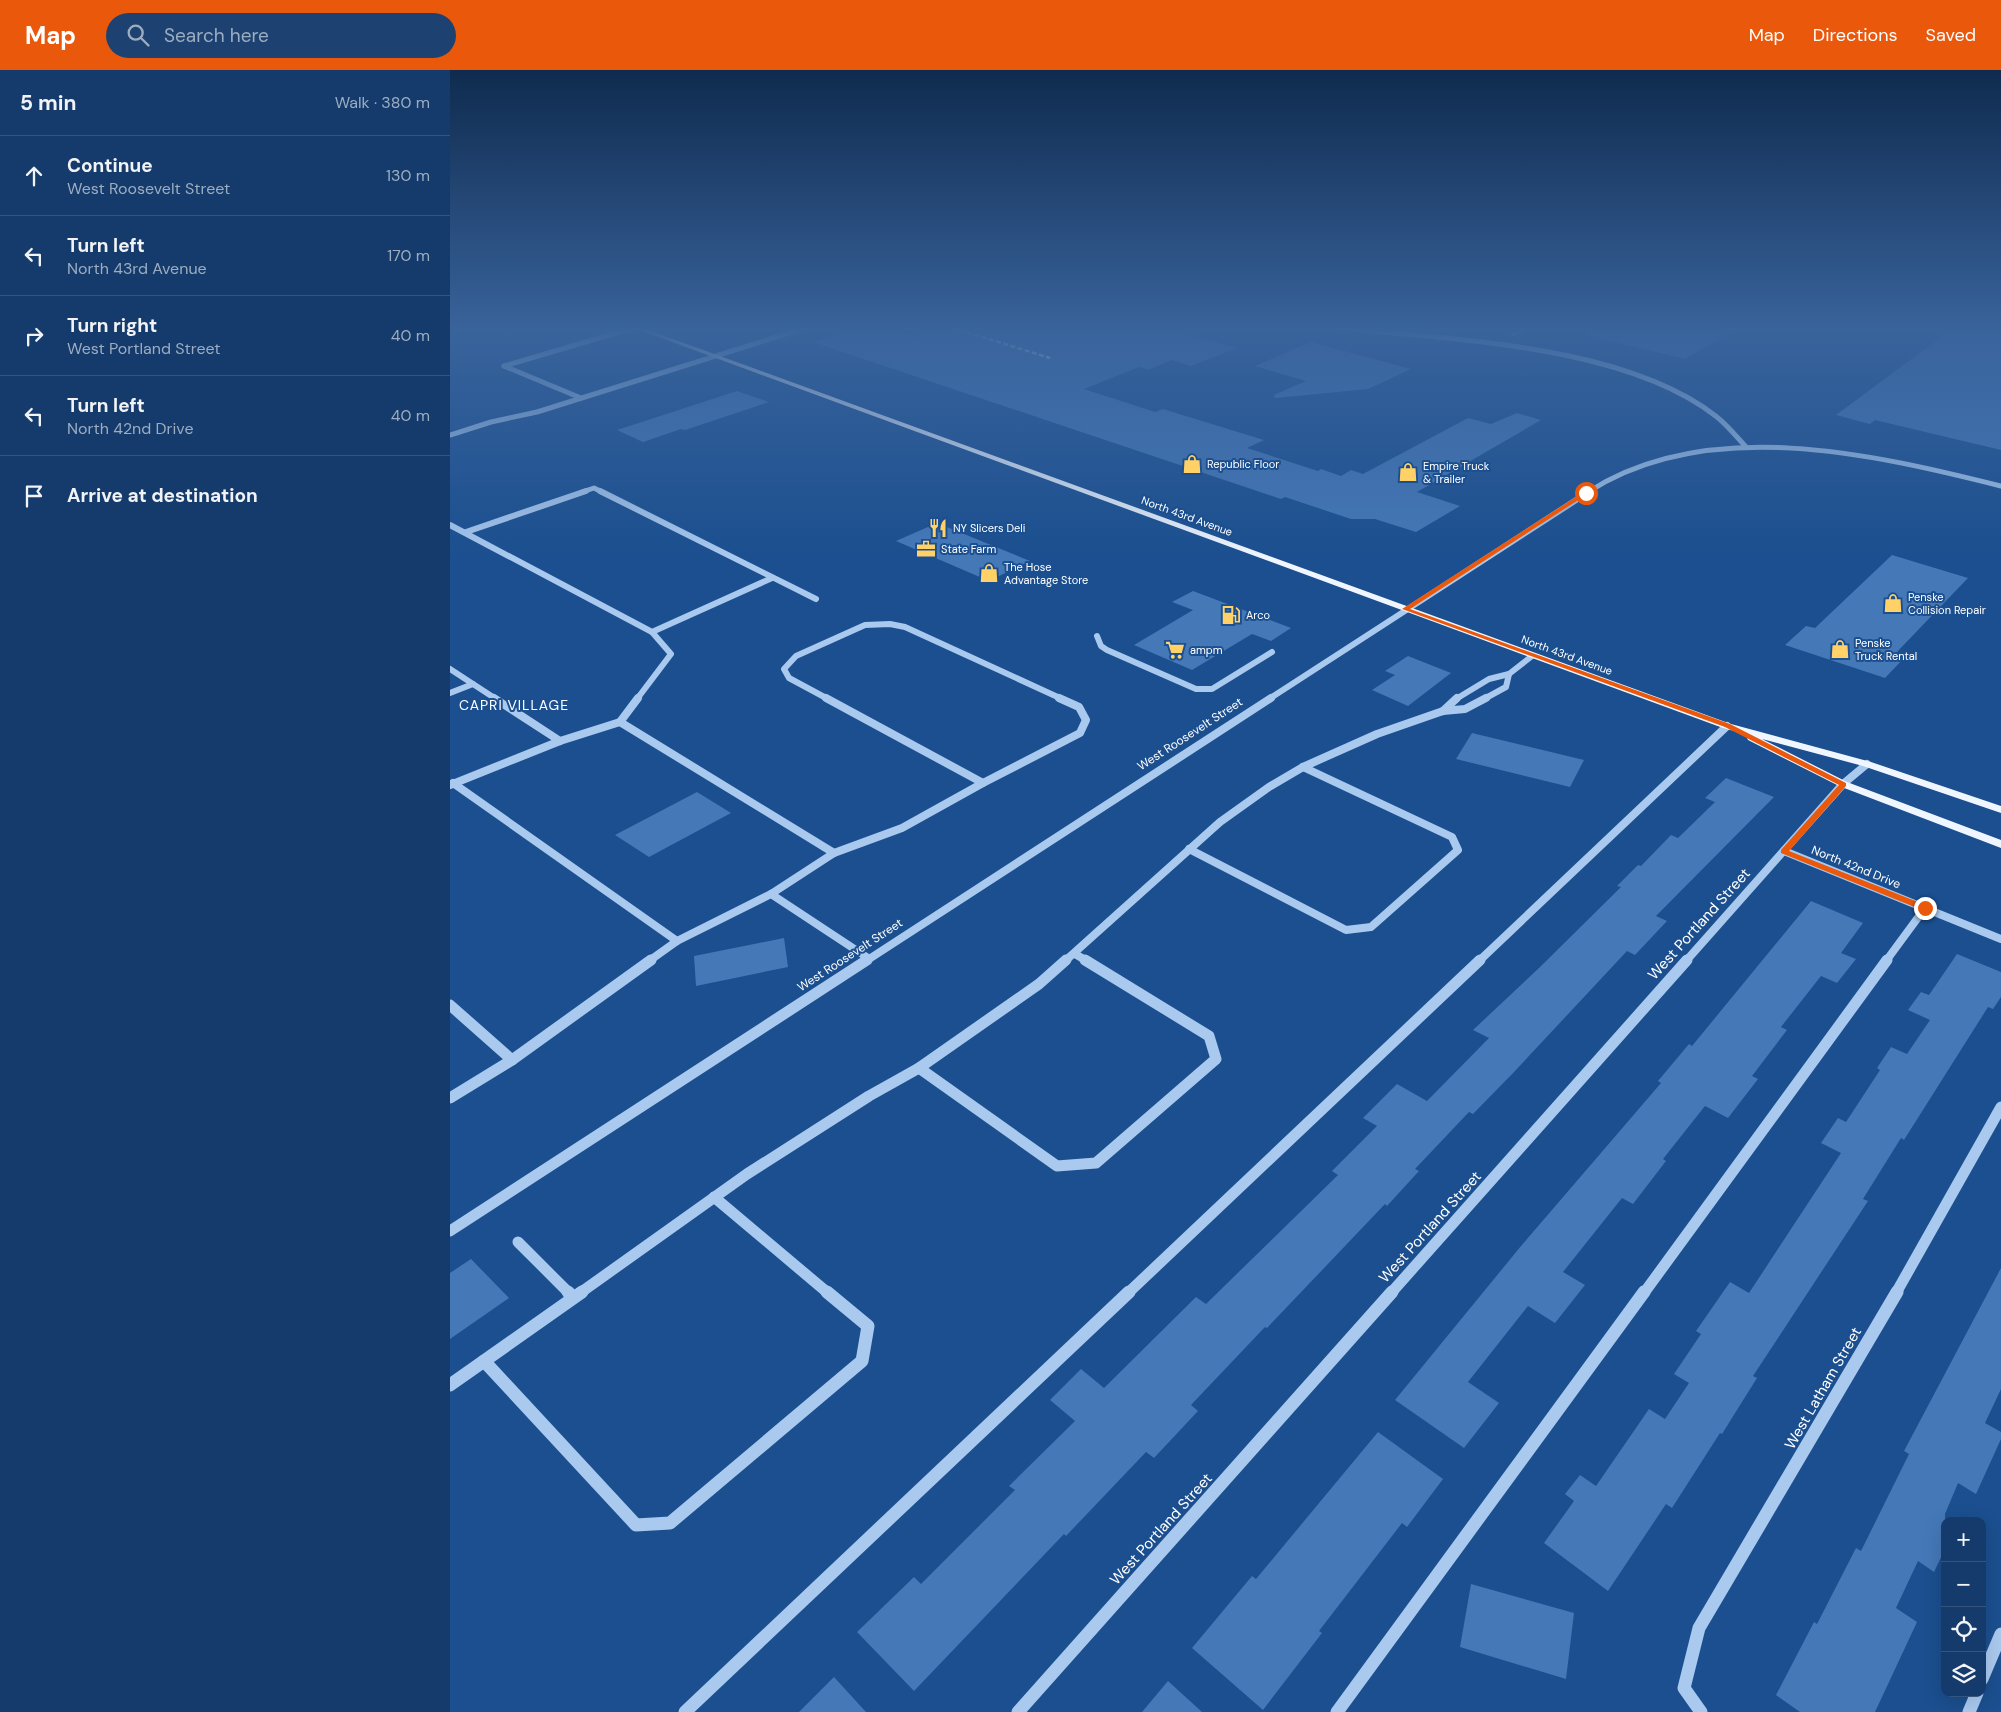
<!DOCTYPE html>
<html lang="en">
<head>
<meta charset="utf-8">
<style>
	:root { --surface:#143b6b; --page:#1d4271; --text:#f1f3f6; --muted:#9dadc1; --line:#33557e; --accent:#ea580c }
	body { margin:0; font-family:"DM Sans",sans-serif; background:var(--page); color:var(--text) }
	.controls { position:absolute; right:15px; bottom:15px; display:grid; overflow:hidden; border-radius:10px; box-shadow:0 5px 20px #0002 }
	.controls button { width:45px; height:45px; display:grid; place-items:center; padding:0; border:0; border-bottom:1px solid var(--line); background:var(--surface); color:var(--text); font:25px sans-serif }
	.stop { position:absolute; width:15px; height:15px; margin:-11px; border:4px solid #ea580c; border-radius:50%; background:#fff }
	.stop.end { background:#ea580c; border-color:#fff; box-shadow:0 1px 5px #0008 }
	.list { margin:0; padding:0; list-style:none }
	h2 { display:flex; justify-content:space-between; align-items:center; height:65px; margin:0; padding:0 20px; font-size:21px }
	h2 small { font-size:16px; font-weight:400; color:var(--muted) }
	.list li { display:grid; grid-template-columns:32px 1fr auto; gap:15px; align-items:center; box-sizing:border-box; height:80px; padding:0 20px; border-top:1px solid var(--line) }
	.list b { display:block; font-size:19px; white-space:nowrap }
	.list p { margin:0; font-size:16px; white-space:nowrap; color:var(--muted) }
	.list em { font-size:16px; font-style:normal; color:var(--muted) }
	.icon { flex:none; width:28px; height:28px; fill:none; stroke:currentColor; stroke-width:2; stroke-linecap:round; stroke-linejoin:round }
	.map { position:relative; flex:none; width:1551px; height:1642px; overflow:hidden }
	header { display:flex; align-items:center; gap:30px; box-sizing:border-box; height:70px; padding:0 25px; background:var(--accent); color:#fff }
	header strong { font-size:24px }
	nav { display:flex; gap:28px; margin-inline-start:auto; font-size:18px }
	.search { width:350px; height:45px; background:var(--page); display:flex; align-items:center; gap:12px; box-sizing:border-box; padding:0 18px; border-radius:28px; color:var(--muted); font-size:19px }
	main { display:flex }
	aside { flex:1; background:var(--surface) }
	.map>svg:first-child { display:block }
</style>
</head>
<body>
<header>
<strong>Map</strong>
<div class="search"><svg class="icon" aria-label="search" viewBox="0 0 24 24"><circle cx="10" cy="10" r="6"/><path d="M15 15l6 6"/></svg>Search here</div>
<nav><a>Map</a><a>Directions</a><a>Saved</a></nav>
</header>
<main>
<aside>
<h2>5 min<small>Walk · 380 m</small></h2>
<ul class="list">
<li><svg class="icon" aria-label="ahead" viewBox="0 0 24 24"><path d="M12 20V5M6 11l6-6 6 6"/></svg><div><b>Continue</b><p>West Roosevelt Street</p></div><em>130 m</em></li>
<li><svg class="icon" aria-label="left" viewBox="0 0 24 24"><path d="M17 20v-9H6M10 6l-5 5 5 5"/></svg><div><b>Turn left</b><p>North 43rd Avenue</p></div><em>170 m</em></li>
<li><svg class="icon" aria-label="right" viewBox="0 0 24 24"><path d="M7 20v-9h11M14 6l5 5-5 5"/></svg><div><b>Turn right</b><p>West Portland Street</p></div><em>40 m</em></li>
<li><svg class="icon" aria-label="left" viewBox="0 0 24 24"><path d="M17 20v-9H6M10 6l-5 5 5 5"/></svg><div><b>Turn left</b><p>North 42nd Drive</p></div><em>40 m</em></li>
<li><svg class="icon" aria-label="arrive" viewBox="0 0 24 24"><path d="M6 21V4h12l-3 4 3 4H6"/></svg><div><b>Arrive at destination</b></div></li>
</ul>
</aside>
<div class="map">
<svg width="1551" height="1642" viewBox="0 0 1551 1642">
	<rect width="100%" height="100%" fill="#1b4f8f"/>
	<g fill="#4478b7">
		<path d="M405 258H439L468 267 469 258H716L787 278 741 296 722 290 698 300 689 297 634 319 705 342 713 339 814 370 797 378 868 401 871 399 891 406 901 400 913 404 1018 348 1041 354 1067 343 1091 350 967 422 1010 436 966 462 925 449H901L835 427 831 429 363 272Z"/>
		<path d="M1137 258H1288L1235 289 1136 265Z"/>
		<path d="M1503 258H1551V380L1425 350 1420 354 1386 345Z"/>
		<path d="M861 272 961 299 918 319 825 328 824 325 856 311 805 296Z"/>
		<path d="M287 321 319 332 235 360 231 359 193 372 167 360Z"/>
		<path d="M487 453 580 491 539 511 446 471Z"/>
		<path d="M1442 485 1518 508 1445 584 1455 587 1435 608 1335 575 1356 556 1365 558Z"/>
		<path d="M743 521 841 558 821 571 802 564 742 600 684 575 743 540 722 532Z"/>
		<path d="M958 586 1001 603 958 636 922 620 945 605 935 601Z"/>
		<path d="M1022 663 1134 690 1120 717 1006 689Z"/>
		<path d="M1276 708 1324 727 1206 846 1217 851 1185 885 1177 881 1065 1001 1023 1044 1019 1042 965 1099 969 1101 937 1136 935 1134 817 1258 815 1257 741 1335 748 1341 704 1388 696 1382 616 1466 614 1464 464 1621 407 1562 464 1507 471 1514 565 1420 559 1416 625 1351 600 1330 631 1299 654 1318 746 1227 756 1234 888 1105 882 1101 927 1056 913 1048 947 1014 977 1031 1039 968 1023 960 1089 898 1171 817 1167 816 1188 795 1191 796 1221 765 1228 768 1265 732 1255 728Z"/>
		<path d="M247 722 281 743 199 787 165 765Z"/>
		<path d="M1361 831 1413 853 1391 883 1406 889 1387 913 1371 906 1331 957 1337 960 1302 1006 1308 1009 1278 1048 1255 1036 1213 1089 1216 1091 1183 1134 1172 1128 1113 1202 1135 1215 1105 1253 1078 1236 1018 1312 1049 1333 1014 1378 945 1330 1071 1176 1211 1013 1208 1011 1239 974 1242 976Z"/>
		<path d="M334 868 338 897 246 916 244 886Z"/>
		<path d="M1507 884 1551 902V927L1543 939 1538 937 1454 1070 1451 1068 1413 1129 1418 1131 1303 1306 1307 1308 1272 1364 1270 1363 1222 1438 1216 1434 1158 1521 1094 1473 1124 1431 1115 1424 1130 1405 1146 1416 1199 1339 1215 1349 1239 1313 1224 1304 1251 1264 1246 1261 1280 1212 1299 1223 1391 1083 1371 1073 1388 1048 1396 1052 1430 1000 1427 998 1441 977 1457 984 1480 950 1458 940 1471 922 1479 925Z"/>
		<path d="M21 1189 59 1228 0 1269V1203Z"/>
		<path d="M1551 1198V1319L1535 1353 1551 1362V1369L1526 1424 1508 1413 1495 1444V1479L1484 1502 1468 1491 1446 1538 1467 1552 1425 1642H1350L1326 1625 1364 1552 1367 1554 1406 1478 1411 1481 1459 1384 1454 1381Z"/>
		<path d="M928 1362 993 1409 957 1457 952 1453 869 1561 872 1563 813 1640 742 1578 802 1506 806 1509Z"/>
		<path d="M1021 1514 1124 1543 1116 1609 1010 1577Z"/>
		<path d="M384 1607 416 1642H349Z"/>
		<path d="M718 1611 752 1642H692Z"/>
	</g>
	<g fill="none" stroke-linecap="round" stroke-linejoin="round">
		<g stroke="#a9c9ee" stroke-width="5">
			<path d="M893 258C1005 270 1176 275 1267 347 1277 355 1287 367 1296 377"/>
			<path d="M54 296 183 258"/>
			<path d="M54 296 131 328"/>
			<path d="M0 365 41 352 87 342 355 258"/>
			<path d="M132 422 144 418 152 422"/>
			<path d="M1138 422C1257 345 1423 384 1551 416"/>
		</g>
		<g stroke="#a9c9ee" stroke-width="6">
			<path d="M150 421 366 529"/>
			<path d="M0 455 202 562 221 584 187 629"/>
			<path d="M16 462 136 421"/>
			<path d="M202 562 322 508"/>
			<path d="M647 566 651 576 657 580 746 619H762L822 582"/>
			<path d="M0 599 46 629"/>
			<path d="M0 623 23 614"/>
			<path d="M378 629 339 608 334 599 346 586 415 555 440 554 455 557 612 629"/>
			<path d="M819 629 1140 421"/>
			<path d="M1006 629 1039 609 1059 604 1082 586"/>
			<path d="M1034 629 1056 617 1059 604"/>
		</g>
		<g stroke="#a9c9ee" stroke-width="8">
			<path d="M44 628 110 671"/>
			<path d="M188 628 170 652 384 783"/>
			<path d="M376 628 533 713 630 663 636 650 629 637 609 628"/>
			<path d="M993 641 1007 628"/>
			<path d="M3 713 227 871"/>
			<path d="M0 715 110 671 170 652"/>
			<path d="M739 779 896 860 921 857 1008 780 1002 767 853 697"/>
			<path d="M1334 781 1551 869"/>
			<path d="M321 824 418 888"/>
			<path d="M625 884 637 891"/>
			<path d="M199 891 227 871 321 824 384 783 452 758 533 713"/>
			<path d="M416 891 821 628"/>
			<path d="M615 891 770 752 819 717 853 697 927 664 993 641 1015 639 1036 628"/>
			<path d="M1029 891 1277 656"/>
			<path d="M1236 891 1393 714 1417 694"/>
			<path d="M1436 891 1475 838"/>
		</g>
		<g stroke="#a9c9ee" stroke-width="11">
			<path d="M0 935 62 990"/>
			<path d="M469 998 607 1096 646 1093 766 989 759 966 635 890"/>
			<path d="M0 1028 62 990 201 890"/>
			<path d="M264 1127 378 1223"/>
			<path d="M0 1161 417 890"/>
			<path d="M68 1172 119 1223"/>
			<path d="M130 1223 297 1104 419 1026 469 998 589 914 616 890"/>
			<path d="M678 1223 1030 890"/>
			<path d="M941 1223 1237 890"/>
			<path d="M1194 1223 1437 890"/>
			<path d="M1446 1223 1551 1037"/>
		</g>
		<g stroke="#a9c9ee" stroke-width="13">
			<path d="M118 1222 123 1227"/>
			<path d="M34 1291 186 1455 220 1453 412 1291 418 1256 377 1222"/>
			<path d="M0 1315 132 1222"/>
			<path d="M1532 1609 1551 1564"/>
			<path d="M235 1642 679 1222"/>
			<path d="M568 1642 942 1222"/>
			<path d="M887 1642 1194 1222"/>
			<path d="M1251 1642 1234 1618 1249 1558 1447 1222"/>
			<path d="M1519 1642 1527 1623"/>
		</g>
		<path fill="#f0f6ff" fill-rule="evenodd" d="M184 258H193L1281 654 1421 692 1551 736V743L1413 696 1312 669 1397 712 1551 770V778L1389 716 1298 670 1297 668 1299 665 1273 658Z"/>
		<g stroke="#fff" stroke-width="2.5" stroke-dasharray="5 2.5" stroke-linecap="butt">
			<path d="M503 258 600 288"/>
			<path d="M1062 265 1077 258"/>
		</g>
	</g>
	<linearGradient id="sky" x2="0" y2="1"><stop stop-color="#0f2b4f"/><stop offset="0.53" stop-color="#39639b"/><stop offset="1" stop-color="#39639b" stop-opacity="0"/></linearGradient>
	<rect width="1551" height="488" fill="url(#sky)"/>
	<path fill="#ea580c" d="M1135 421 1139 423 960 539 1280 654 1396 713V716L1339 781 1478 836V840H1472L1331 783V780L1389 715 1275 657 952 539Z"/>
	<defs>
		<g id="shop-bare" transform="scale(1.5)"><path d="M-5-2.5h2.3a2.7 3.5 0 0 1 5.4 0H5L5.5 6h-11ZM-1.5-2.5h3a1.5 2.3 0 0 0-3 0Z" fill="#ffd166" stroke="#1b4f8f" stroke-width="2.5" paint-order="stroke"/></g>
		<g id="restaurant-bare" transform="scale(1.5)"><path d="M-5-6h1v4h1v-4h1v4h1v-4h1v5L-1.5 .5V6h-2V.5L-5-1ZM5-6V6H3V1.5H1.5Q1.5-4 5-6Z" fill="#ffd166" stroke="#1b4f8f" stroke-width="2.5" paint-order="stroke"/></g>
		<g id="office-bare" transform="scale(1.5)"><path d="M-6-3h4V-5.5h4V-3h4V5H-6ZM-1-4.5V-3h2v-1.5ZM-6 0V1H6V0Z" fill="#ffd166" stroke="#1b4f8f" stroke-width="2.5" paint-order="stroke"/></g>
		<g id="fuel-bare" transform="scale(1.5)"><path d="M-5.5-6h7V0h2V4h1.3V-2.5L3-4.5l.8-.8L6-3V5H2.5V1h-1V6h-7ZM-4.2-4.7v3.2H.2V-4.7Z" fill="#ffd166" stroke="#1b4f8f" stroke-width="2.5" paint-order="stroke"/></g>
		<g id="supermarket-bare" transform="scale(1.5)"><path d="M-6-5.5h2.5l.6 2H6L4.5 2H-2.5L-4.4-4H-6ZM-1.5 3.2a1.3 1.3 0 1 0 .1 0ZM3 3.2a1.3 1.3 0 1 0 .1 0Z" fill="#ffd166" stroke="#1b4f8f" stroke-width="2.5" paint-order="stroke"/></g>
	</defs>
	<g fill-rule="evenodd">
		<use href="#shop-bare" x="742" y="394"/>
		<use href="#shop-bare" x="958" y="402"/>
		<use href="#restaurant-bare" x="488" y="458"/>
		<use href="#office-bare" x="476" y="479"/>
		<use href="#shop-bare" x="539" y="503"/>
		<use href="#shop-bare" x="1443" y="533"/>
		<use href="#fuel-bare" x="781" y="545"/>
		<use href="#shop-bare" x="1390" y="579"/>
		<use href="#supermarket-bare" x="725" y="580"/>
	</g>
	<g text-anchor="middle" stroke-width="4" stroke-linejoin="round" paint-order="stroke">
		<g font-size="11" fill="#fff" stroke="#1b4f8f" text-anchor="start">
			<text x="757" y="398">Republic Floor</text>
			<text x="973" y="400">Empire Truck<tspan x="973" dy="13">&amp; Trailer</tspan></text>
			<text x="503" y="462">NY Slicers Deli</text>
			<text x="491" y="483">State Farm</text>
			<text x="554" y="501">The Hose<tspan x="554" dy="13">Advantage Store</tspan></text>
			<text x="1458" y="531">Penske<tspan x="1458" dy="13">Collision Repair</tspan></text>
			<text x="796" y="549">Arco</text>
			<text x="1405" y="577">Penske<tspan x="1405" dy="13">Truck Rental</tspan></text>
			<text x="740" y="584">ampm</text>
		</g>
		<g font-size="11" fill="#fff" stroke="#1b4f8f">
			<text transform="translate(737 446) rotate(20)" y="4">North 43rd Avenue</text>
			<text transform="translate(1117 585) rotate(20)" y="4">North 43rd Avenue</text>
		</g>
		<g font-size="12" fill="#fff" stroke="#1b4f8f">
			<text transform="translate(740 664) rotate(-33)" y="4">West Roosevelt Street</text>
			<text transform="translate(1406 797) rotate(22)" y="4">North 42nd Drive</text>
			<text transform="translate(400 885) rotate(-33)" y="4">West Roosevelt Street</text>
		</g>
		<g font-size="14" letter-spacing="1" fill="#fff" stroke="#1b4f8f">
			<text x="64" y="640">CAPRI VILLAGE</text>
		</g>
		<g font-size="15" fill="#fff" stroke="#1b4f8f">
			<text transform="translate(1249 854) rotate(-48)" y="5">West Portland Street</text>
			<text transform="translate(980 1157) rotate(-48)" y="5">West Portland Street</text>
			<text transform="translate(1373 1318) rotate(-60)" y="5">West Latham Street</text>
			<text transform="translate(711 1459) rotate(-48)" y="5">West Portland Street</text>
		</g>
	</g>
</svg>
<div class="controls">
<button>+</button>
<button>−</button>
<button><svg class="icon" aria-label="locate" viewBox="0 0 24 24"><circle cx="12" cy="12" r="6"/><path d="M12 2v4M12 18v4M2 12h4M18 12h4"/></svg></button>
<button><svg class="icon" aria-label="layers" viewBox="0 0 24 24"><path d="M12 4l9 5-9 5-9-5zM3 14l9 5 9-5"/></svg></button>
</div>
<div class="stop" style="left:1136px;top:423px"></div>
<div class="stop end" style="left:1475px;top:838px"></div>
</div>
</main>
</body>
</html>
